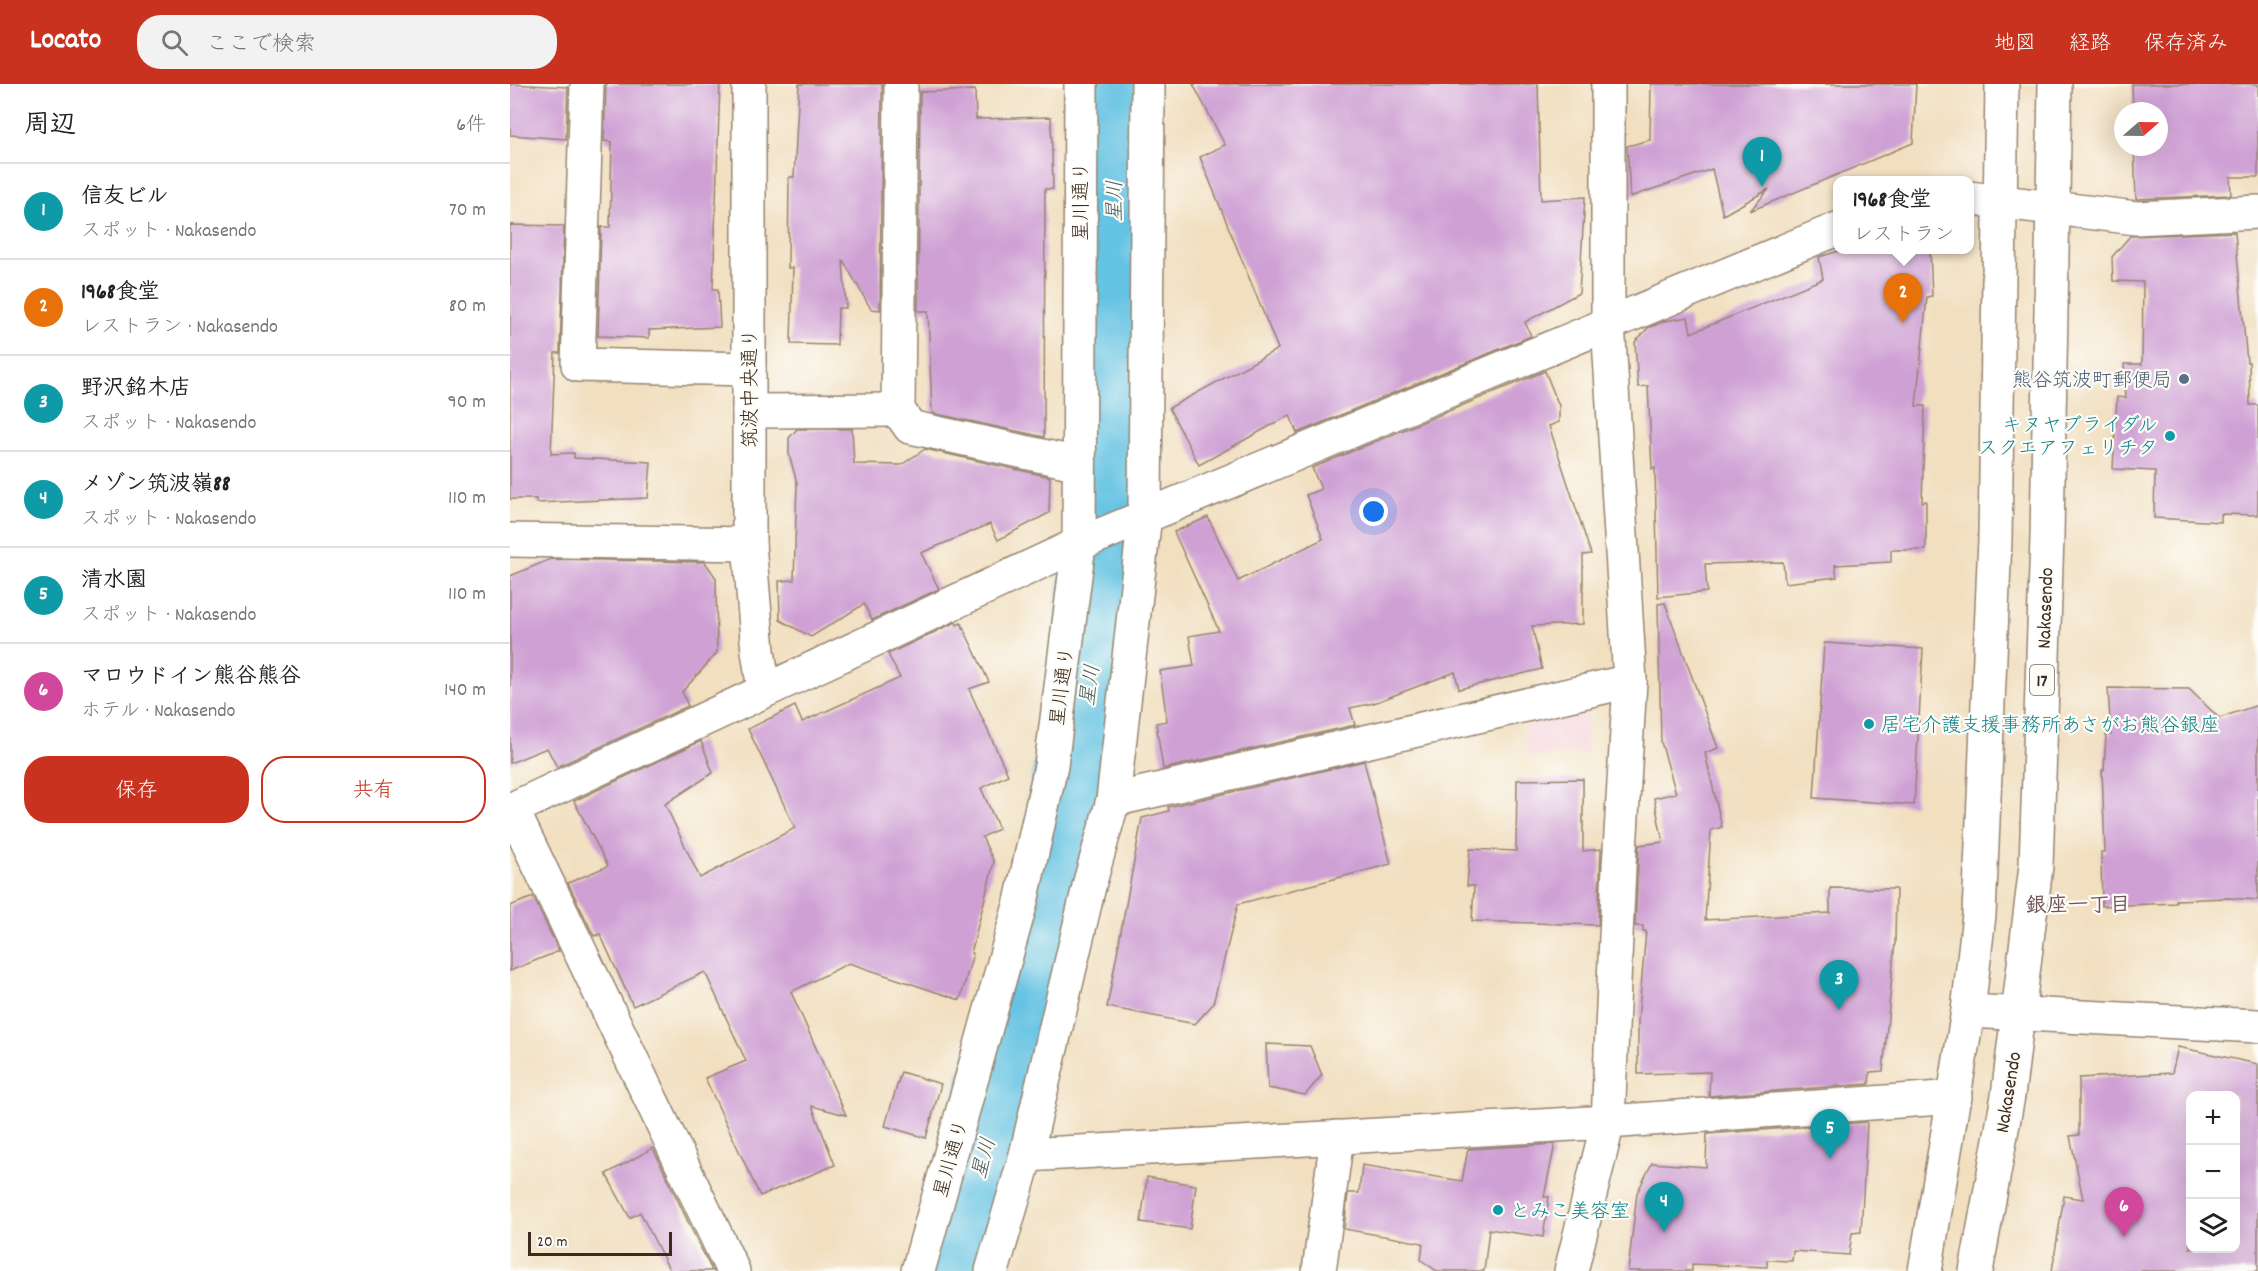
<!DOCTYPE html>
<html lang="ja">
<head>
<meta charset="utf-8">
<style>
	:root { --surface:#fff; --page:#f2f2f2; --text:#222; --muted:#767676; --line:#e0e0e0; --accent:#c8321e }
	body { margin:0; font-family:Dekko,"Klee One",sans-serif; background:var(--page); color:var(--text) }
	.controls { position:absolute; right:18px; bottom:18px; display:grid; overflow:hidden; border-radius:12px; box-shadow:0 6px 24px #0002 }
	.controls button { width:54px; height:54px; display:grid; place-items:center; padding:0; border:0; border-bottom:2px solid var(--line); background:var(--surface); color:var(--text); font:30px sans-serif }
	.compass { position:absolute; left:1604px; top:18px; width:54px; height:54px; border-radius:50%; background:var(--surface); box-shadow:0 6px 24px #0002; rotate:70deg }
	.scale { position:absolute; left:18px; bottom:15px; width:144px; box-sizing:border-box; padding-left:6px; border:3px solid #3b2a1e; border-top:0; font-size:16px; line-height:21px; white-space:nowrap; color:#3b2a1e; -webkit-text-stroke:4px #fdfcf7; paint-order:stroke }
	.you { position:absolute; left:864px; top:428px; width:21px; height:21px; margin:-15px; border:4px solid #fff; border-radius:50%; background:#1a73e8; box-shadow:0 0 0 9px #1a73e833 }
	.badge { display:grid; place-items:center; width:39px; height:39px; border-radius:50%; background:var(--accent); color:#fff; font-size:20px; font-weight:700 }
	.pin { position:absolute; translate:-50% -50px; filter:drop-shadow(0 2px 3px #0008) }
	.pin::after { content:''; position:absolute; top:32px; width:21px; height:18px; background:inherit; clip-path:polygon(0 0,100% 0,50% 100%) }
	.popup { position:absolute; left:1323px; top:92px; width:141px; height:78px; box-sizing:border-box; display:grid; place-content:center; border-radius:12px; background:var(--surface); filter:drop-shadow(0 2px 4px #0005); font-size:20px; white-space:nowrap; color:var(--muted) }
	.popup b { font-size:22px; color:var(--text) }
	.popup::after { content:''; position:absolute; left:50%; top:100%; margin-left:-12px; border:12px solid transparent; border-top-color:var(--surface) }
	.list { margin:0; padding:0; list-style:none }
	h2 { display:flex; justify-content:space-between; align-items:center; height:78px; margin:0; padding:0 24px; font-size:26px }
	h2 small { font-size:20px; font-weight:400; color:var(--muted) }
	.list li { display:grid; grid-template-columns:39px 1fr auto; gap:18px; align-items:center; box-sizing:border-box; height:96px; padding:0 24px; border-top:2px solid var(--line) }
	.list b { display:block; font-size:22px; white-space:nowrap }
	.list p { margin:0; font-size:20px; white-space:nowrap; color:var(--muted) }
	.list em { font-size:20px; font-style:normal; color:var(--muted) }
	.actions { display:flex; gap:12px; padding:18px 24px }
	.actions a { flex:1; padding:14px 0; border:2px solid var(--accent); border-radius:24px; text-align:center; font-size:21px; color:var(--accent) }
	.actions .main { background:var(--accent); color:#fff }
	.icon { flex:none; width:33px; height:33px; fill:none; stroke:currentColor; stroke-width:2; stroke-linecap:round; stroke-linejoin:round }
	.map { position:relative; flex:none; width:1748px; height:1187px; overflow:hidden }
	header { display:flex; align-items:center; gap:36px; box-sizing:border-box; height:84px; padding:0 30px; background:var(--accent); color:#fff }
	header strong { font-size:28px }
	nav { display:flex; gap:33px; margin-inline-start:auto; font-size:21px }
	.search { width:420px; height:54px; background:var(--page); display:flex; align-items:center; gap:15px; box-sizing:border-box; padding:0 21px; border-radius:24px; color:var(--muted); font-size:22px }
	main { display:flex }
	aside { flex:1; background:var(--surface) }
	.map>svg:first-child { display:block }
</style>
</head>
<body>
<header>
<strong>Locato</strong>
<div class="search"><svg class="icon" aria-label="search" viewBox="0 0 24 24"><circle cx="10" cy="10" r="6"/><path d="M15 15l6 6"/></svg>ここで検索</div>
<nav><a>地図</a><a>経路</a><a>保存済み</a></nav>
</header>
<main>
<aside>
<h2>周辺<small>6件</small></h2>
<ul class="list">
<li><span class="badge" style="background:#0f9aa8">1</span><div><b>信友ビル</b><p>スポット · Nakasendo</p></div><em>70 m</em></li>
<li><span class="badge" style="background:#e8710a">2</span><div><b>1968食堂</b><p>レストラン · Nakasendo</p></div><em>80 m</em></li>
<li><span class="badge" style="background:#0f9aa8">3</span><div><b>野沢銘木店</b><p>スポット · Nakasendo</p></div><em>90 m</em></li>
<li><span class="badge" style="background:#0f9aa8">4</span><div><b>メゾン筑波嶺88</b><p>スポット · Nakasendo</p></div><em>110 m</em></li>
<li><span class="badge" style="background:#0f9aa8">5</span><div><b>清水園</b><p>スポット · Nakasendo</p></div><em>110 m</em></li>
<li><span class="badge" style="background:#d1479c">6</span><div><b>マロウドイン熊谷熊谷</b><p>ホテル · Nakasendo</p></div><em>140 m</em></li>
</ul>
<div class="actions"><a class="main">保存</a><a>共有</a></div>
</aside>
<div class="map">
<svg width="1748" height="1187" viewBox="0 0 1748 1187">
	<rect width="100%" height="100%" fill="#fdfcf7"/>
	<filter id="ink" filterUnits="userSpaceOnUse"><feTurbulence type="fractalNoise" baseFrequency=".0167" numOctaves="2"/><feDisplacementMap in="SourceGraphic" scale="12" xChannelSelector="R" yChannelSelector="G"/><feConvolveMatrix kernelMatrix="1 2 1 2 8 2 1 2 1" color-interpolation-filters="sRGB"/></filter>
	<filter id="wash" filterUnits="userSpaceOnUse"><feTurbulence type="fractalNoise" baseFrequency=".008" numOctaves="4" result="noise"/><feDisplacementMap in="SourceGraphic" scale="24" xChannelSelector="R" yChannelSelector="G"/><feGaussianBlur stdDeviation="1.35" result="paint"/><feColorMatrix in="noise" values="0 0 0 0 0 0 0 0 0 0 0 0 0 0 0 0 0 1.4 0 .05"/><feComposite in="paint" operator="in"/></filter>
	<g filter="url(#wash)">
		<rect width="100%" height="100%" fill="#f1dfc0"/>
		<path fill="#f5cfda" d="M1075 631 1077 669 1017 672 1015 634Z"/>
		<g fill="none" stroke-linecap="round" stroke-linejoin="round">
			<path stroke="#65c3e3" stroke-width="87" d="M442 1187 493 993 554 775 602 435 605 0"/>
		</g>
		<g id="blocks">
			<g fill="#cfa0d4" fill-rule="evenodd">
				<path d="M0 0 58 3 56 55 0 51Z"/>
				<path d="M96 0H210L203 205H208L210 243 139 246V254L88 252 91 143H100L102 58 94 57Z"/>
				<path d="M289 0H372L370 226 361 225 333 176 336 224H328L327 261 281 260 283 184H278L279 93H284Z"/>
				<path d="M683 0H1028L1031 116 1075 113 1069 209 1015 238 1021 252 787 349 780 331 689 381 659 324 768 265 690 73 715 61Z"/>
				<path d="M1141 0H1406L1403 59 1240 127 1259 105 1213 131 1202 85 1120 113 1117 62 1140 56Z"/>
				<path d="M1622 0H1748V93H1720L1721 111 1626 115 1624 63H1649V27H1623Z"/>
				<path d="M465 6 466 35 541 33 543 105H535L534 353 422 329 418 227H408L410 8Z"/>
				<path d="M0 141 54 142 50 269H45L41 370 64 369V374L141 378 138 414 26 419V415H0Z"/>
				<path d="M1725 148 1737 278H1739L1740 321H1748V431L1711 430V438L1644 434 1645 387 1603 385 1607 313 1616 314 1614 280H1632L1633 198 1603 197 1602 173 1620 152Z"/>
				<path d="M1335 165H1420L1422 212 1417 213 1406 322H1415L1412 418 1416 417V466H1381V478L1325 481 1327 493 1275 499 1273 478 1195 480 1197 508 1148 513 1145 384 1142 385 1138 302 1128 303 1125 258 1138 244 1155 237 1178 233 1181 249 1313 195 1309 173Z"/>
				<path d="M1035 287 1049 322V338L1039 342 1081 470 1073 471V540L1022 542 1032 585 949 605 945 588 864 619 840 624 845 641 653 685 646 639 657 637 650 587 684 582 679 552 709 547 664 448 698 433 728 497 813 455 796 411 811 405 802 384Z"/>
				<path d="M287 345H342L344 380 391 381 415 365 540 393 539 429 488 456 480 440 411 469 429 505 362 536 354 520 301 553 270 536 269 497 284 496 287 399 279 370V354Z"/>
				<path d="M41 475 195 478 206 494 207 569 172 608 178 622 47 683 37 664 0 679V492Z"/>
				<path d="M1155 519 1208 664 1195 669 1212 743 1201 746 1195 836 1320 829V804L1386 805 1385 858 1373 987 1360 988 1359 1000 1199 1012 1200 988 1128 990V937L1136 847H1133V842H1125L1129 761 1153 758 1144 714 1166 709 1151 658 1148 520Z"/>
				<path d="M446 538 447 541 451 539 479 598 459 605 498 691 471 704 489 745 472 753 484 778 461 869 463 870 450 916 339 879 281 908 336 1031 302 1022 325 1081 250 1112 195 994 236 977 195 888 123 922 90 850 84 852 58 799 98 782 64 717 191 657 203 689 155 720 190 794 285 744 238 645 285 622 292 638 390 594 378 570Z"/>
				<path d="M1314 559 1413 565 1404 721 1304 714Z"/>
				<path d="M1598 604 1679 605 1709 634 1748 621V816L1718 814 1666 816V819L1592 822 1591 768H1595L1592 686H1594L1596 651H1601Z"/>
				<path d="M854 677 881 780 728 820 703 920 685 940 597 923 632 734 659 727 658 723Z"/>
				<path d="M1073 695V767L1091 765 1088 841 962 837 964 802H957L960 765 1006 767 1007 696Z"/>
				<path d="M23 813 49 867 0 887V822Z"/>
				<path d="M756 960 800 962 812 991 795 1011 758 1004Z"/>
				<path d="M1668 963 1748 980V1187H1542L1554 1112 1573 1115 1560 1052 1569 1051V994L1662 989ZM1680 1011H1725V1164H1680Z"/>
				<path d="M391 988 431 1000 416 1054 375 1042Z"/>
				<path d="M1357 1038 1351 1148 1342 1149 1339 1171 1283 1167 1282 1177 1257 1176V1183L1182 1180V1187H1118L1127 1109 1142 1079 1196 1083 1197 1050Z"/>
				<path d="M1045 1060 1034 1113H1039L1033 1153 979 1145 974 1187H927L911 1176 913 1159 834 1145 838 1109H849L852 1081 952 1097 958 1065Z"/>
				<path d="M143 1064 180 1142 202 1187H160L130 1128 120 1134 96 1090Z"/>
				<path d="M637 1093 686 1101 680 1145 631 1138Z"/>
			</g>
		</g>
	</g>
	<g filter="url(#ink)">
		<use href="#blocks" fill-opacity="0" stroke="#96846f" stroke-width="1.5"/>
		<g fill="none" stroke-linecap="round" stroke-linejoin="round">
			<g stroke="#96846f" stroke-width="36">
				<g id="minor">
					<path d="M77 0 68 281 239 285"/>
					<path d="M239 0V460L248 567 254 606"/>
					<path d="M391 0 388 326 400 343 569 380"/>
					<path d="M1459 114 1626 134 1748 128"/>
					<path d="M239 327 388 326"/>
					<path d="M0 456 239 460"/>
					<path d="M603 716 1120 597"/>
					<path d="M2 725 223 1187"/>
					<path d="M0 726 569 460 1327 145"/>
					<path d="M1458 927 1748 942"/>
					<path d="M516 1071 1098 1038 1445 1013"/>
					<path d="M408 1187 511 818 541 682 569 460 571 0"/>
					<path d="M482 1187 516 1071 580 798 603 716 635 431 638 0"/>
					<path d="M809 1187 827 1053"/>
					<path d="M1061 1187 1098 1038 1109 783 1120 597 1098 239V0"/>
				</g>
			</g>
			<g stroke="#96846f" stroke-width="36">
				<g id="highway">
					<path d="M1415 1187 1458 927 1469 831 1485 455 1492 0"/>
					<path d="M1466 1187 1498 1012 1526 782 1537 453 1545 0"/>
				</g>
			</g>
			<use href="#minor" stroke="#fff" stroke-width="33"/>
			<use href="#highway" stroke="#fff" stroke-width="33"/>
		</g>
	</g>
	<circle fill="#5c6f8a" stroke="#fdfcf7" stroke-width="2" cx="1674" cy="295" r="6"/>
	<g fill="#0f9aa8" stroke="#fdfcf7" stroke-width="2">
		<circle cx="1660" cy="352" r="6"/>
		<circle cx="1359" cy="640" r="6"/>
		<circle cx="988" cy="1126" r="6"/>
	</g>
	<g text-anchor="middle" stroke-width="4.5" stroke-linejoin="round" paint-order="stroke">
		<rect fill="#fdfcf7" stroke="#75695f" stroke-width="1.5" x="1520" y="581" width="24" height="30" rx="4.5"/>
		<g font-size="18" font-weight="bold" fill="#3b2a1e">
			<text x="1532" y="602">17</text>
		</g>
		<g font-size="20" fill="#3b2a1e" stroke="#fdfcf7">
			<text transform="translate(570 117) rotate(-90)" y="7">星川通り</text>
			<text transform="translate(239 304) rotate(-90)" y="7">筑波中央通り</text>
			<text transform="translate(1534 524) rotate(-88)" y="7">Nakasendo</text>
			<text transform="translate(551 602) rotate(-83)" y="7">星川通り</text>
			<text transform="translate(1497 1008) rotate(-81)" y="7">Nakasendo</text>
			<text transform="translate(440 1074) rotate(-74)" y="7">星川通り</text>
		</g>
		<g font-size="20" fill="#4e5e75" stroke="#fdfcf7" text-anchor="end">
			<text x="1662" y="302">熊谷筑波町郵便局</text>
		</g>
		<g font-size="20" fill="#0d838f" stroke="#fdfcf7" text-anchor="start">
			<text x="1648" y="347" text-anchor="end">キヌヤブライダル<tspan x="1648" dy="23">スクエアフェリチタ</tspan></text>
			<text x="1371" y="647">居宅介護支援事務所あさがお熊谷銀座</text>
			<text x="1000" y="1133">とみこ美容室</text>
		</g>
		<g font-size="21" font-style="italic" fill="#4a6063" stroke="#fdfcf7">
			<text transform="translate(604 117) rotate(-90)" y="7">星川</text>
			<text transform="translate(579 601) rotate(-82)" y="7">星川</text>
			<text transform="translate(473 1074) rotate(-75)" y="7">星川</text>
		</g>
		<g font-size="21" font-weight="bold" fill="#6f535e" stroke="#fdfcf7">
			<text x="1568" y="827">銀座一丁目</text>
		</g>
	</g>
</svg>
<div class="controls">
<button>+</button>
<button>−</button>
<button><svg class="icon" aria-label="layers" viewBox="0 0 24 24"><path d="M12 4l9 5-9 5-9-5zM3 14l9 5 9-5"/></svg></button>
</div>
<svg class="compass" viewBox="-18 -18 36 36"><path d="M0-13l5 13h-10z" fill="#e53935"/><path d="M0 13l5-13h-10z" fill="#767676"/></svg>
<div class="scale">20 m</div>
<div class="you"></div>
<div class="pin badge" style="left:1252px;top:103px;background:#0f9aa8">1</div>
<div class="pin badge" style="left:1393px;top:239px;background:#e8710a">2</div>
<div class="popup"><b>1968食堂</b>レストラン</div>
<div class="pin badge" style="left:1329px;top:926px;background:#0f9aa8">3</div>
<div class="pin badge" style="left:1154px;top:1148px;background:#0f9aa8">4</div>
<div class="pin badge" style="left:1320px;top:1075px;background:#0f9aa8">5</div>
<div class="pin badge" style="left:1614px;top:1153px;background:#d1479c">6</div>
</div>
</main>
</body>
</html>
